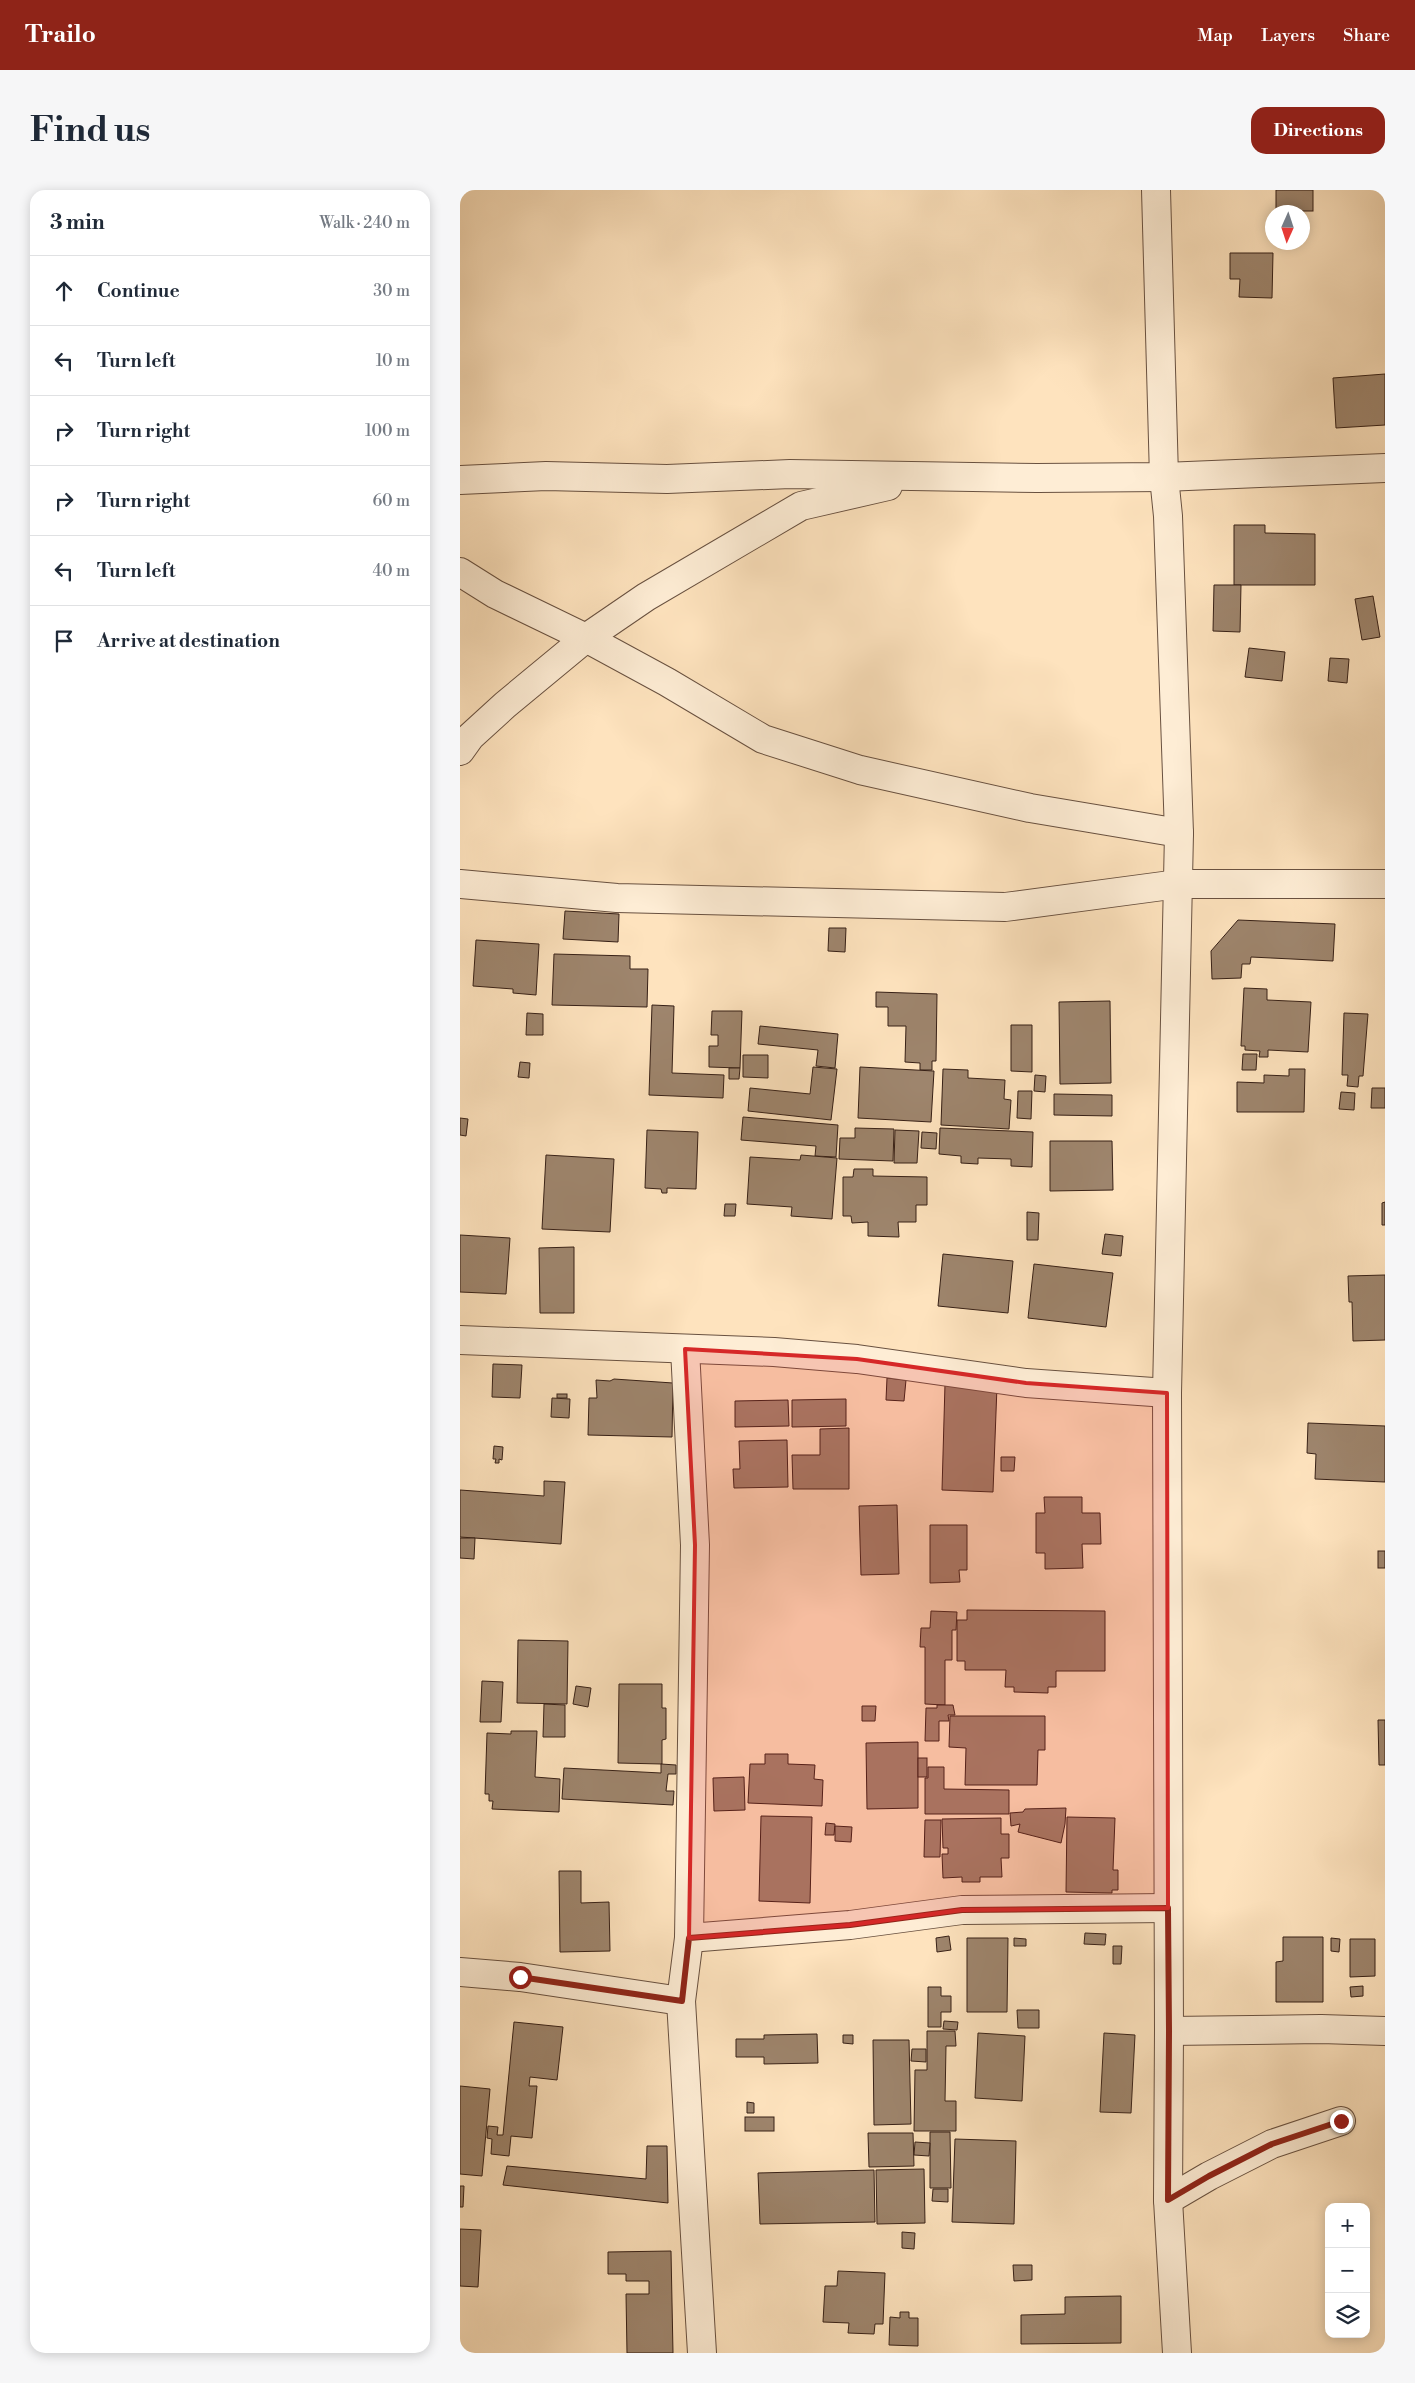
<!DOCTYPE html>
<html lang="en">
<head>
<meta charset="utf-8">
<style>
	:root { --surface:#fff; --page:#f6f6f7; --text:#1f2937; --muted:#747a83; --line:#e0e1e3; --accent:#8f2418 }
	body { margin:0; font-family:"Libre Bodoni",serif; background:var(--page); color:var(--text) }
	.controls { position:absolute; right:15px; bottom:15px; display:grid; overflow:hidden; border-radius:10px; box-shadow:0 2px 12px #0003 }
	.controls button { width:45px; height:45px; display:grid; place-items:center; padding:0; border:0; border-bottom:1px solid var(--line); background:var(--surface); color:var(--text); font:25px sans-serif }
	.compass { position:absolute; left:805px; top:15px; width:45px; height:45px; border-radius:50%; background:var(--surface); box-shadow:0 2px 12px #0003; rotate:183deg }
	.stop { position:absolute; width:15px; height:15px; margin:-11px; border:4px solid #8f2418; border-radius:50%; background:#fff }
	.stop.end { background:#8f2418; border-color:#fff; box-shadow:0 1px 5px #0008 }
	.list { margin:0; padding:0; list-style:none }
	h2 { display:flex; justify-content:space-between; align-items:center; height:65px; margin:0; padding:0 20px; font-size:21px }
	h2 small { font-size:16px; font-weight:400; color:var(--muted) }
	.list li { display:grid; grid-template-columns:32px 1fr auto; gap:15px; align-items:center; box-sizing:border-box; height:70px; padding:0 20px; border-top:1px solid var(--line) }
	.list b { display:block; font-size:19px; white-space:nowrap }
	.list em { font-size:16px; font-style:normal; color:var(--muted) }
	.icon { flex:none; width:28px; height:28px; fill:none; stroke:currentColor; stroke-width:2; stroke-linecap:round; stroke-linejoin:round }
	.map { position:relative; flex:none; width:925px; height:2163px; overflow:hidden; border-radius:15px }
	header { display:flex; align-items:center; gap:30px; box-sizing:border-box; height:70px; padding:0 25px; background:var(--accent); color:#fff }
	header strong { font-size:24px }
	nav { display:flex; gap:28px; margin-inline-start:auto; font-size:18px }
	.intro { display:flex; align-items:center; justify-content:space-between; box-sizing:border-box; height:120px; padding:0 30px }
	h1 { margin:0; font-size:35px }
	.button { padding:12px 22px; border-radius:15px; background:var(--accent); color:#fff; font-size:18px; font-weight:700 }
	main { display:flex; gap:30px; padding:0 30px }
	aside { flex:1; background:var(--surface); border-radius:15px; box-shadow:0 2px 12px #0003 }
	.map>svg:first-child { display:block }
</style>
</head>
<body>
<header>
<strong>Trailo</strong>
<nav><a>Map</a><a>Layers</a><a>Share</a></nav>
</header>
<div class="intro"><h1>Find us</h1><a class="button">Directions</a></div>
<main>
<aside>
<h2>3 min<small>Walk · 240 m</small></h2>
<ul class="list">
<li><svg class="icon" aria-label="ahead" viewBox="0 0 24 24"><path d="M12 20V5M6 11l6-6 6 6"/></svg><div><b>Continue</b></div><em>30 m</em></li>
<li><svg class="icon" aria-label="left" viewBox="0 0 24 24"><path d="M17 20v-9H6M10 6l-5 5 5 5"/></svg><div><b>Turn left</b></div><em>10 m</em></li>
<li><svg class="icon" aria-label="right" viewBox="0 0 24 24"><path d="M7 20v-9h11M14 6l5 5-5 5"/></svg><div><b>Turn right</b></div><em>100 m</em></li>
<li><svg class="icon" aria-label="right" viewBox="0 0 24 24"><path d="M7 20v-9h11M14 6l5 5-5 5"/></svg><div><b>Turn right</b></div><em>60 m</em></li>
<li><svg class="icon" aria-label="left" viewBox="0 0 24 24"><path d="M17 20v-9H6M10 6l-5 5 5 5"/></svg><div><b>Turn left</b></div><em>40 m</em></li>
<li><svg class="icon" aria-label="arrive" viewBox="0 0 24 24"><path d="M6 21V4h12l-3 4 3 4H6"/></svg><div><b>Arrive at destination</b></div></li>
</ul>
</aside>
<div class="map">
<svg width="925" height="2163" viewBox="0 0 925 2163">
	<rect width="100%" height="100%" fill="#fee3be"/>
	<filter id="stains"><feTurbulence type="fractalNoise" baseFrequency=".004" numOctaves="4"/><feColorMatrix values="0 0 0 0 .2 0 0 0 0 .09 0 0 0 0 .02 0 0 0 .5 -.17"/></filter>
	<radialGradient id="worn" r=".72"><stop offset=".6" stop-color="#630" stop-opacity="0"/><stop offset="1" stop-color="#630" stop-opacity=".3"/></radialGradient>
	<g fill="#9e856d" stroke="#372016">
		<rect x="816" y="0" width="37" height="21"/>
		<path d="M770 63H813L812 108 779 107 780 89H770Z"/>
		<path d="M925 184V235L876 238 873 188Z"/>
		<path d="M774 335H805V343L855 344V395H774Z"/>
		<path d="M754 395H781L780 442 753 441Z"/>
		<path d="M913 406 920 447 902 450 895 409Z"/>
		<path d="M789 458 825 462 822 491 785 487Z"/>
		<path d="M870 468 889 469 887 493 868 491Z"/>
		<path d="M105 721 159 724 158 752 103 749Z"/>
		<path d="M778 730 875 734 873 771 791 767 790 774H782L781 788 752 789 751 761Z"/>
		<path d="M369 738H386L385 762 368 761Z"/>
		<path d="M16 750 79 754 76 805 53 803V799L13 796Z"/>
		<path d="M94 764 170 766V779H188L187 817 92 815Z"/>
		<path d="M784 798 807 799V810L851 812 848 862 808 860V867H799L800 861 785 860V856H781Z"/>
		<path d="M416 802 477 804 476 871H472V880H460V873L445 872 446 836H428V817H416Z"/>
		<path d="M650 811 651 893 600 894 599 812Z"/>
		<path d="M192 815 214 816 212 883 264 885 263 908 189 905Z"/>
		<path d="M252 821H282L280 878 249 877V856H258V845H251Z"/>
		<path d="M67 823 83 824V845H66Z"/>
		<path d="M884 823 908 824 903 886H899L898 897 887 896 888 885H882Z"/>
		<path d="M551 835H572V882L551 881Z"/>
		<path d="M300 836 378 844 375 878 356 876 358 860 298 854Z"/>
		<path d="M783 864H797L796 880H782Z"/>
		<path d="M283 865H308V888L283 887Z"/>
		<path d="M60 872 70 873 69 888 58 887Z"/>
		<path d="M353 877 377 879 371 930 288 921 290 898 350 904Z"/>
		<path d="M400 877 474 881 471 932 398 928Z"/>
		<path d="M269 878H280L279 889H269Z"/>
		<path d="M483 879 508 880V888L545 890 544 909 551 910 549 939 481 935Z"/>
		<path d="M829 879H845L844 922H777V892L804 893V885L829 886Z"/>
		<path d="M575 885 586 886 585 902 574 901Z"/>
		<path d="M912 898H925V918H911Z"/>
		<path d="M558 901H572L571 929 557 928Z"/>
		<path d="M881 902 895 903 894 920 879 919Z"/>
		<path d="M594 904 652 905V926L594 925Z"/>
		<path d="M283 927 378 935 376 967 355 966 356 956 281 950Z"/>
		<path d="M0 928 8 929 6 946 0 945Z"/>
		<path d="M395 938 434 939 433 971 379 969 380 948H395Z"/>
		<path d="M480 938 573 942 572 977 551 976V969L518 968V974L501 973V966L479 964Z"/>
		<path d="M187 940 238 942 236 999 207 998V1003H202L201 999 185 998Z"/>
		<path d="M435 940 459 941 457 973H434Z"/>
		<path d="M462 942 477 943 476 959 461 958Z"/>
		<path d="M590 951H652L653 1000 590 1001Z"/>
		<path d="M86 965 154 969 150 1042 82 1039Z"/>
		<path d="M341 965 377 968 372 1029 331 1026 332 1017 287 1014 290 967 340 970Z"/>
		<path d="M394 979H413V986L467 987V1015H456V1032H438L439 1047 408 1046V1032L392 1033 391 1026H383V987H393Z"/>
		<path d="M925 1012V1035H922V1013Z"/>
		<path d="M265 1014H276L275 1026H264Z"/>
		<path d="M567 1022 579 1023 578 1050H567Z"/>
		<path d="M645 1044 663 1046 661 1066 642 1064Z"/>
		<path d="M0 1045 50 1048 46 1104 0 1102Z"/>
		<path d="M114 1057V1123H80L79 1058Z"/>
		<path d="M483 1064 553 1071 548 1123 478 1116Z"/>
		<path d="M574 1074 653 1083 646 1137 568 1128Z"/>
		<path d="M925 1085V1150L893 1151 892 1112H889L888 1086Z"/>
		<path d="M33 1174 62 1175 60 1208 32 1207Z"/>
		<path d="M427 1188 446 1190 444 1211 426 1210Z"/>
		<path d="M154 1189 213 1193 212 1247 128 1245 129 1208H137L136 1190 150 1191Z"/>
		<path d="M485 1194 537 1196 533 1302 482 1300Z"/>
		<rect x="97" y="1204" width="10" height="4"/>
		<path d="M92 1208 110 1209 109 1228 91 1227Z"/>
		<path d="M386 1209V1236L332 1237V1210Z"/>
		<path d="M328 1210 329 1236 275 1237V1211Z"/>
		<path d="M848 1233 925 1236V1292L855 1289 856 1264 847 1263Z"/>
		<path d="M389 1238V1299H333L332 1265H360V1239Z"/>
		<path d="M327 1250 328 1297 274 1298 273 1279H280L279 1251Z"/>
		<path d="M34 1256 43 1257 42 1270 39 1269V1273H35L36 1269H33Z"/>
		<path d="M541 1267H555L554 1281H541Z"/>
		<path d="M84 1291 105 1292 101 1354 0 1347V1300L84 1306Z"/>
		<path d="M584 1307H622V1323H640L641 1354H622L623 1378 585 1379V1363H576V1323H585Z"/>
		<path d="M437 1315 439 1384 401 1385 399 1316Z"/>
		<path d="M470 1335H507V1380H499L500 1392 470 1393Z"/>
		<path d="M0 1348H15L14 1369 0 1368Z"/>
		<rect x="918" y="1361" width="7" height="17"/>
		<path d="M507 1420 645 1421V1481H596V1497H588V1503L554 1502V1497H545L546 1480H505V1471H497V1430H507Z"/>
		<path d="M471 1421 497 1422 496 1440H492V1470H485V1515L465 1514V1457H460L461 1438H470Z"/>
		<path d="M58 1450 108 1451 107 1514 57 1513Z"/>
		<path d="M22 1491 43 1492 41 1532H20Z"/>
		<path d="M159 1494H202V1518H206V1549L202 1550V1574L158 1573Z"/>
		<path d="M116 1496 131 1498 128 1517 113 1514Z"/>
		<path d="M84 1514 105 1515V1547H83Z"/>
		<path d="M477 1515H493L495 1525H488L489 1531H479V1551H465L466 1518H477Z"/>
		<path d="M402 1516H416L415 1531H402Z"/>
		<path d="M490 1526H585V1560H578L577 1595H505L506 1558 489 1557Z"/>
		<path d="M918 1530H925V1575H919Z"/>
		<path d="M51 1541H77L75 1587 100 1589 99 1622 32 1619 33 1611H29V1604H25L27 1543 51 1544Z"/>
		<path d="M458 1552V1618L407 1619 406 1553Z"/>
		<path d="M305 1564H328V1574L355 1575 354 1589 363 1590 362 1616 288 1613 290 1574H305Z"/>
		<rect x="458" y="1568" width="9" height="19"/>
		<path d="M201 1574 216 1575V1584H208L206 1601H214L213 1615 102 1609 104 1578 201 1583Z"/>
		<path d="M468 1577H484V1599L549 1600V1624H465V1588H468Z"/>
		<path d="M284 1587 285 1620 254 1621 253 1588Z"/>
		<path d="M606 1618 605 1634 601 1653 558 1642 560 1634 551 1636 550 1623 563 1622 565 1619Z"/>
		<path d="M301 1626 352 1627 350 1713 299 1711Z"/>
		<path d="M607 1627 655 1628 653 1680H658V1700H652V1703L606 1702Z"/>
		<path d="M541 1628V1644H549V1668H541L542 1687H520V1692H502V1687L483 1688 482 1664H488V1658H483L482 1629Z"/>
		<path d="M465 1630H481L480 1667H464Z"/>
		<path d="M366 1633 375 1634 374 1645H365Z"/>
		<path d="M375 1636 392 1637 391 1652 375 1651Z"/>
		<path d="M99 1681H121V1713L149 1712 150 1761 100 1762Z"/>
		<path d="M625 1743 646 1744 645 1755 624 1754Z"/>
		<path d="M489 1746 491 1760 477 1762 476 1748Z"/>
		<path d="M823 1747H863V1812H816V1772L823 1771Z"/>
		<path d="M507 1748H548L547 1822H507Z"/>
		<path d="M554 1748 566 1749V1756H554Z"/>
		<path d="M871 1748 880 1749 879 1762 871 1761Z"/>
		<path d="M890 1749H915V1786L890 1787Z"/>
		<path d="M653 1756H662L661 1774H653Z"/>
		<path d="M903 1796V1806L891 1807 890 1797Z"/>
		<path d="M468 1797H481V1806H491V1822H481V1837H468Z"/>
		<path d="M557 1820H579V1838H558Z"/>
		<path d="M484 1831 498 1832 497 1840 483 1839Z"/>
		<path d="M54 1832 103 1837 97 1890 70 1887 69 1896H77L72 1948 51 1946 49 1966 31 1964 32 1949 27 1948 28 1936 38 1937 37 1945H43Z"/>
		<path d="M467 1841H495L496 1856H486L485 1911H496V1941H454L455 1880H467Z"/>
		<path d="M518 1843 565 1846 562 1911 515 1908Z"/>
		<path d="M644 1843 675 1845 671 1923 640 1922Z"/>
		<path d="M357 1844 358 1873 304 1874V1867H276V1849H304V1845Z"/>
		<path d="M383 1845H393V1854L383 1853Z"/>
		<path d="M413 1850H449L451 1934 414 1935Z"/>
		<path d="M452 1859H466V1872L451 1871Z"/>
		<path d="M0 1896 30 1899 22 1986 0 1984Z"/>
		<path d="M287 1912 294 1913V1923H287Z"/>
		<rect x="285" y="1927" width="29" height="14"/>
		<path d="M470 1942H490L491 1998H470Z"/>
		<path d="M408 1943H453L454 1976 409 1977Z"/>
		<path d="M495 1949 556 1951 554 2034 492 2032Z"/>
		<path d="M455 1952 470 1953 469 1966 454 1965Z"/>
		<path d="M187 1956H207L208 2013 43 1995 47 1976 186 1989Z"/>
		<path d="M464 1979 465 2033 417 2034 416 1980Z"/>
		<path d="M414 1980 415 2032 300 2034 298 1983Z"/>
		<path d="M0 1996H4L3 2017H0Z"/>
		<path d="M473 1999H488V2012L472 2011Z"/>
		<path d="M0 2039 21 2040 18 2097 0 2096Z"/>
		<path d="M442 2042 455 2043 454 2059 442 2058Z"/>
		<path d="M211 2061 213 2163H167L166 2104H189V2091H166V2084H148V2062Z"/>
		<path d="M553 2075H572V2090L554 2091Z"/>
		<path d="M378 2081 425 2083 423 2134H415L414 2144 388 2143 389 2133 363 2132 365 2096H377Z"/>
		<path d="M661 2106V2153L561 2154V2125L605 2124V2107Z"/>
		<path d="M440 2122H449V2128H458V2156L429 2155 430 2127 440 2128Z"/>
	</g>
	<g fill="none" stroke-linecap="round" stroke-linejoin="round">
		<g stroke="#695140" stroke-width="30">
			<g id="street">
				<path d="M696 0 704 287 708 326 719 643 707 1203 709 1841 708 2010 717 2163"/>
				<path d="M0 290 86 286 207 289 330 284 577 288 704 287 925 278"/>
				<path d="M0 382 35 404 126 448 207 492 303 549 400 580 570 618 719 643"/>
				<path d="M0 561 10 547 45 515 126 448 186 407 341 316 428 296"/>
				<path d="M0 694 157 708 545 717 718 694H925"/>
				<path d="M0 1150 314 1162 397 1169 566 1193 707 1203"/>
				<path d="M225 1159 235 1355 229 1748 221 1811 242 2163"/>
				<path d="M229 1748 390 1735 502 1720 708 1718"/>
				<path d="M0 1782 60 1787 221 1811"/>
				<path d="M709 1841 861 1839 925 1841"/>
				<path d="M708 2010 749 1986 812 1954 881 1931"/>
			</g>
		</g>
		<use href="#street" stroke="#feedd5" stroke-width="28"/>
	</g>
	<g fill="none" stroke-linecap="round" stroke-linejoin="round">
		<path stroke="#8f2418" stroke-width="6" d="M60 1787 222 1811 229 1748 390 1735 502 1720 708 1718 709 1841 708 2010 749 1986 812 1954 881 1931"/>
	</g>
	<path fill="#d62828" fill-opacity="0.2" stroke="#d62828" stroke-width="4" stroke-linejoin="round" d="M225 1159 397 1169 566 1193 707 1203 708 1718 502 1720 390 1735 229 1748 235 1355Z"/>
	<rect width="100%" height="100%" filter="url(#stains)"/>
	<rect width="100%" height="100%" fill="url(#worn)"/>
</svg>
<div class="controls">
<button>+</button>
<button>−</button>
<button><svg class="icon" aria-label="layers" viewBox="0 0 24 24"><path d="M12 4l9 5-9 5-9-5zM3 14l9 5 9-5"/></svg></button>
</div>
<svg class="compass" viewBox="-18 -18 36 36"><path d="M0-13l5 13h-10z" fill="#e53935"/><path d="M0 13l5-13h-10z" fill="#747a83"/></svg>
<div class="stop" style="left:60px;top:1787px"></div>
<div class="stop end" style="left:881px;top:1931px"></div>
</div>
</main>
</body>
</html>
